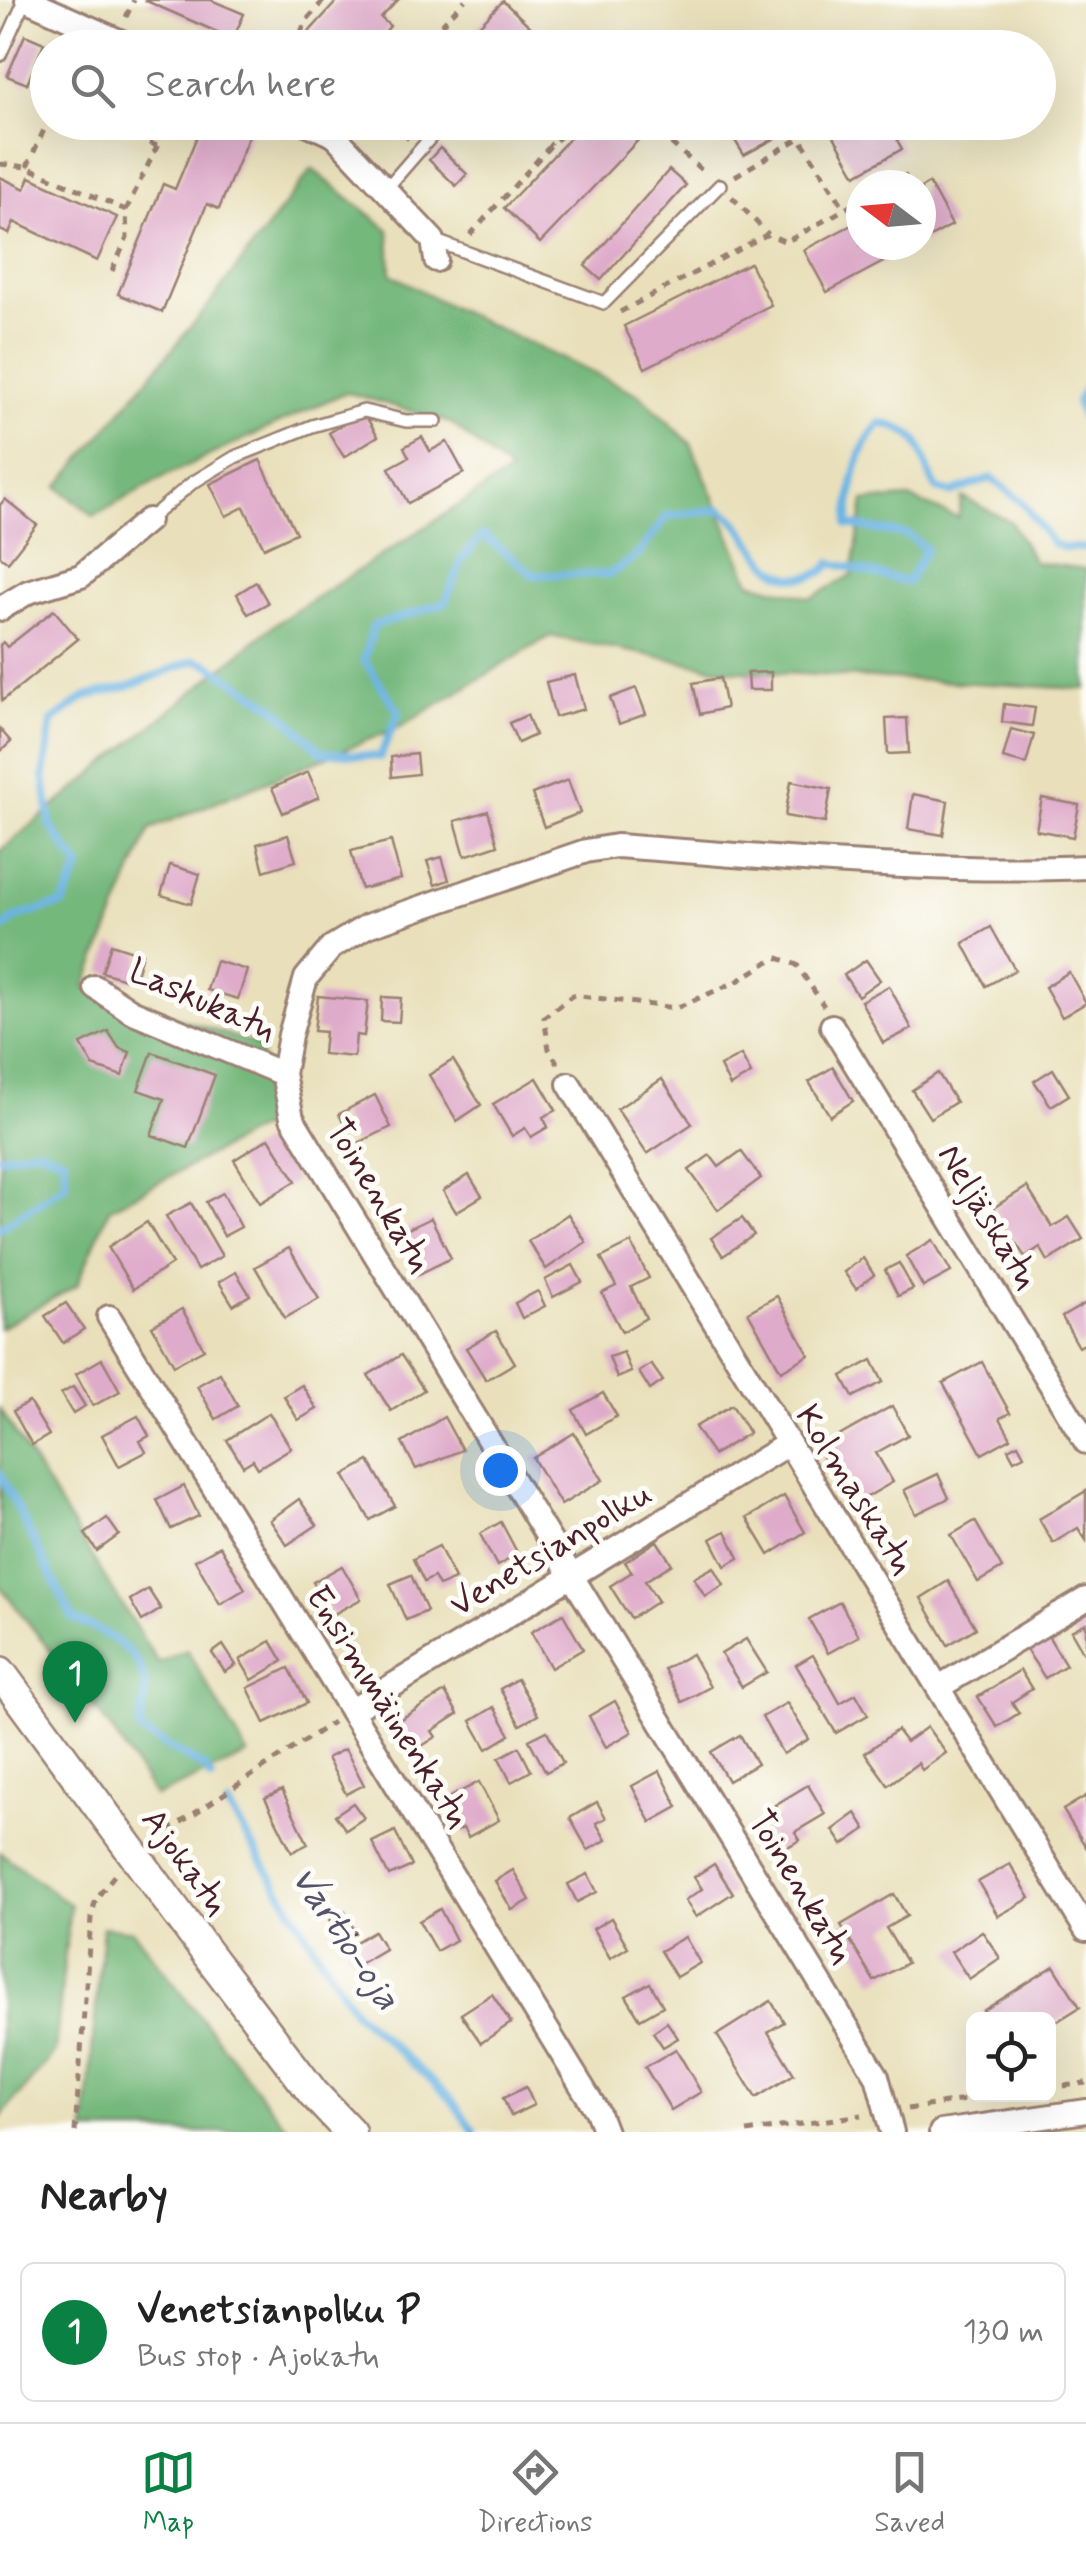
<!DOCTYPE html>
<html lang="en">
<head>
<meta charset="utf-8">
<style>
	:root { --surface:#fff; --page:#f2f2f2; --text:#222; --muted:#767676; --line:#e0e0e0; --accent:#0b8043 }
	body { margin:0; font-family:Mynerve,sans-serif; background:var(--page); color:var(--text) }
	.controls { position:absolute; right:30px; bottom:30px; display:grid; overflow:hidden; border-radius:15px; box-shadow:0 10px 40px #0002 }
	.controls button { width:90px; height:90px; display:grid; place-items:center; padding:0; border:0; border-bottom:2px solid var(--line); background:var(--surface); color:var(--text); font:50px sans-serif }
	.compass { position:absolute; left:846px; top:170px; width:90px; height:90px; border-radius:50%; background:var(--surface); box-shadow:0 10px 40px #0002; rotate:286deg }
	.you { position:absolute; left:500px; top:1470px; width:35px; height:35px; margin:-25px; border:8px solid #fff; border-radius:50%; background:#1a73e8; box-shadow:0 0 0 15px #1a73e833 }
	.badge { display:grid; place-items:center; width:65px; height:65px; border-radius:50%; background:var(--accent); color:#fff; font-size:32px; font-weight:700 }
	.pin { position:absolute; translate:-50% -82px; filter:drop-shadow(0 2px 5px #0008) }
	.pin::after { content:''; position:absolute; top:52px; width:35px; height:30px; background:inherit; clip-path:polygon(0 0,100% 0,50% 100%) }
	.list { margin:0; padding:0; list-style:none }
	h2 { display:flex; justify-content:space-between; align-items:center; height:130px; margin:0; padding:0 40px; font-size:42px }
	h2 small { font-size:32px; font-weight:400; color:var(--muted) }
	.list li { display:grid; grid-template-columns:65px 1fr auto; gap:30px; align-items:center; box-sizing:border-box; height:140px; margin:0 20px 20px; padding:0 20px; border:2px solid var(--line); border-radius:15px }
	.list b { display:block; font-size:38px; white-space:nowrap }
	.list p { margin:0; font-size:32px; white-space:nowrap; color:var(--muted) }
	.list em { font-size:32px; font-style:normal; color:var(--muted) }
	.icon { flex:none; width:55px; height:55px; fill:none; stroke:currentColor; stroke-width:2; stroke-linecap:round; stroke-linejoin:round }
	.map { position:relative; flex:none; width:1086px; height:2132px; overflow:hidden }
	.search { position:absolute; background:var(--surface); box-shadow:0 10px 40px #0002; left:30px; right:30px; top:30px; height:110px; display:flex; align-items:center; gap:25px; box-sizing:border-box; padding:0 35px; border-radius:55px; color:var(--muted); font-size:38px }
	.sheet { height:290px; background:var(--surface) }
	nav { display:flex; justify-content:space-around; align-items:center; box-sizing:border-box; height:140px; border-top:2px solid var(--line); background:var(--surface); font-size:28px; color:var(--muted) }
	nav a { display:grid; justify-items:center; gap:5px }
	nav .on { color:var(--accent) }
	.map>svg:first-child { display:block }
</style>
</head>
<body>
<div class="map">
<svg width="1086" height="2132" viewBox="0 0 1086 2132">
	<rect width="100%" height="100%" fill="#fdfcf7"/>
	<filter id="ink" filterUnits="userSpaceOnUse"><feTurbulence type="fractalNoise" baseFrequency=".01" numOctaves="2"/><feDisplacementMap in="SourceGraphic" scale="20" xChannelSelector="R" yChannelSelector="G"/><feConvolveMatrix kernelMatrix="1 2 1 2 8 2 1 2 1" color-interpolation-filters="sRGB"/></filter>
	<filter id="wash" filterUnits="userSpaceOnUse"><feTurbulence type="fractalNoise" baseFrequency=".0048" numOctaves="4" result="noise"/><feDisplacementMap in="SourceGraphic" scale="40" xChannelSelector="R" yChannelSelector="G"/><feGaussianBlur stdDeviation="2.25" result="paint"/><feColorMatrix in="noise" values="0 0 0 0 0 0 0 0 0 0 0 0 0 0 0 0 0 1.4 0 .05"/><feComposite in="paint" operator="in"/></filter>
	<g filter="url(#wash)">
		<rect width="100%" height="100%" fill="#e9e0bb"/>
		<g fill="#74b87b" stroke="#5f6c53" stroke-width="2.5">
			<path d="M312 169 389 230 391 274 449 306 640 395 691 444 750 582 811 598 852 575 864 501 909 498 958 518 962 497 1011 522 1034 562 1086 569V689L726 670 550 636 402 726 150 829 85 987 258 1045 279 1118 109 1209 77 1285 0 1328V851L274 625 510 472 451 423 346 392 165 476 94 516 58 487 204 311Z"/>
			<path d="M0 1409 158 1663 187 1650 248 1755 155 1797 114 1733 0 1586Z"/>
			<path d="M0 1852 70 1905 55 2052 0 2118Z"/>
			<path d="M103 1927 133 1931 290 2132H85Z"/>
		</g>
		<g fill="none" stroke-linecap="round" stroke-linejoin="round">
			<g stroke="#6ab4e3" stroke-width="8">
				<path d="M1086 388 1077 402 1086 427"/>
				<path d="M0 930 19 916 63 904 80 867 51 827 44 775 52 721 85 697 127 687 195 660 208 664 276 708 322 752 380 757 399 712 364 660 373 626 445 603 464 556 483 535 534 575 610 574 638 555 667 516 720 509C755 529 762 588 811 576 821 573 825 571 831 563L908 582 926 549 908 535 848 525C852 488 854 451 880 423 930 433 916 454 937 489L951 493 991 478 1022 502 1052 543 1065 548H1086"/>
				<path d="M0 1157 37 1149 64 1159 66 1184 0 1228"/>
				<path d="M0 1474 73 1619C102 1631 138 1647 145 1682 147 1697 141 1715 140 1731L205 1768 211 1778"/>
				<path d="M228 1806 354 2011 451 2099 474 2132"/>
			</g>
		</g>
		<g id="blocks">
			<g fill="#dfabcb">
				<path d="M144 0H211L244 14 233 39Z"/>
				<path d="M338 0H398L381 18 390 26 371 48H327L309 32Z"/>
				<path d="M503 1 553 48H476L466 39Z"/>
				<path d="M272 32 282 35 277 48H267Z"/>
				<path d="M25 35 44 43 27 84 7 76Z"/>
				<path d="M203 122H225L250 133 219 209 207 204 162 312 118 294 163 184 175 189Z"/>
				<path d="M392 122H421L407 139 391 124Z"/>
				<path d="M585 122H627L642 136 540 243 504 208Z"/>
				<path d="M826 122H887L902 149 856 175Z"/>
				<path d="M765 123 774 139 744 155 734 139Z"/>
				<path d="M440 148 467 174 456 186 429 160Z"/>
				<path d="M669 170 686 185 601 280 585 266Z"/>
				<path d="M0 177 25 189 30 177 117 217 97 261 14 222 9 234 0 230Z"/>
				<path d="M929 183 952 225 921 242V188Z"/>
				<path d="M861 220V245H915L827 292 804 250Z"/>
				<path d="M750 263 771 305 645 368 624 326Z"/>
				<path d="M363 412 378 436 344 457 329 433Z"/>
				<path d="M422 437 430 451 447 442 464 473 408 503 389 468 409 457 404 447Z"/>
				<path d="M260 460 296 533 264 548 244 507 226 516 210 484Z"/>
				<path d="M5 499 37 525 8 562 0 556V505Z"/>
				<path d="M256 582 268 603 248 614 237 594Z"/>
				<path d="M54 610 78 639 2 701 0 645 3 642 7 647Z"/>
				<path d="M771 672V690H748L747 673Z"/>
				<path d="M575 675 584 709 555 717 546 682Z"/>
				<path d="M720 678 726 708 700 714 693 683Z"/>
				<path d="M636 688 646 714 619 724 610 698Z"/>
				<path d="M1004 704 1035 708 1032 726 1002 722Z"/>
				<path d="M527 715 535 735 518 743 509 723Z"/>
				<path d="M907 718 909 753 888 754 886 719Z"/>
				<path d="M0 729 11 742 0 752Z"/>
				<path d="M1011 729 1034 735 1026 764 1003 758Z"/>
				<path d="M416 754 418 774 392 777 391 757Z"/>
				<path d="M308 772 319 797 283 813 272 788Z"/>
				<path d="M568 780 580 813 544 827 532 794Z"/>
				<path d="M791 781 831 789 825 823 785 816Z"/>
				<path d="M913 794 948 801 943 835 908 829Z"/>
				<path d="M1042 798 1079 805 1073 837 1036 830Z"/>
				<path d="M488 811 498 845 465 856 455 821Z"/>
				<path d="M288 835 296 861 264 871 257 844Z"/>
				<path d="M391 841 401 879 361 889 351 851Z"/>
				<path d="M442 857 449 880 435 885 427 861Z"/>
				<path d="M170 865 200 874 191 904 161 895Z"/>
				<path d="M991 927 1015 970 986 986 963 943Z"/>
				<path d="M111 944 142 954 134 982 102 972Z"/>
				<path d="M866 960 880 980 858 996 844 975Z"/>
				<path d="M216 961 247 970 238 999 207 990Z"/>
				<path d="M1069 972 1086 1003 1062 1017 1045 987Z"/>
				<path d="M889 986 912 1029 883 1043 861 1001Z"/>
				<path d="M318 996 368 1001 364 1036 356 1035 354 1057 323 1054 325 1032 314 1031Z"/>
				<path d="M382 997 401 998 399 1022 381 1021Z"/>
				<path d="M108 1031 119 1048 130 1052 122 1076 93 1066 81 1044Z"/>
				<path d="M152 1052 215 1075 188 1148 151 1135 164 1099 138 1090Z"/>
				<path d="M741 1055 751 1074 730 1086 720 1066Z"/>
				<path d="M453 1060 481 1105 457 1121 429 1075Z"/>
				<path d="M833 1067 853 1101 830 1116 809 1082Z"/>
				<path d="M1053 1069 1069 1095 1051 1106 1034 1081Z"/>
				<path d="M938 1073 956 1102 930 1118 912 1090Z"/>
				<path d="M537 1078 556 1110 543 1117 548 1127 531 1137 525 1128 512 1136 493 1104Z"/>
				<path d="M662 1079 692 1124 647 1154 617 1109Z"/>
				<path d="M375 1095 391 1127 354 1145 339 1114Z"/>
				<path d="M269 1138 296 1181 260 1203 234 1160Z"/>
				<path d="M741 1151 761 1178 718 1210 689 1170 710 1155 719 1167Z"/>
				<path d="M469 1175 482 1196 456 1212 443 1191Z"/>
				<path d="M1027 1187 1052 1227 1069 1217 1083 1239 1048 1261 1040 1247 1025 1257 993 1208Z"/>
				<path d="M223 1193 241 1227 224 1236 206 1202Z"/>
				<path d="M191 1203 222 1256 197 1270 166 1216Z"/>
				<path d="M568 1214 586 1242 546 1269 528 1241Z"/>
				<path d="M431 1218 451 1258 417 1275 397 1234Z"/>
				<path d="M742 1218 754 1235 723 1256 711 1238Z"/>
				<path d="M147 1222 172 1264 133 1289 108 1247Z"/>
				<path d="M933 1240 951 1272 923 1287 906 1256Z"/>
				<path d="M631 1243 649 1278 631 1287 646 1318 622 1332 602 1293 616 1286 601 1258Z"/>
				<path d="M289 1248 319 1299 285 1318 255 1267Z"/>
				<path d="M863 1258 874 1275 856 1289 844 1272Z"/>
				<path d="M899 1263 913 1289 898 1296 885 1270Z"/>
				<path d="M573 1265 582 1282 553 1297 545 1280Z"/>
				<path d="M236 1272 250 1295 233 1305 219 1282Z"/>
				<path d="M538 1291 545 1306 522 1318 515 1303Z"/>
				<path d="M777 1296 809 1355 781 1371 748 1312Z"/>
				<path d="M66 1303 84 1329 63 1343 45 1316Z"/>
				<path d="M1086 1303V1343L1079 1347 1062 1317Z"/>
				<path d="M182 1309 204 1349 174 1365 152 1326Z"/>
				<path d="M496 1331 515 1363 486 1380 466 1348Z"/>
				<path d="M623 1352 631 1372 617 1378 609 1357Z"/>
				<path d="M401 1355 424 1390 391 1411 368 1375Z"/>
				<path d="M102 1359 120 1391 93 1406 76 1374Z"/>
				<path d="M872 1360 883 1382 853 1397 842 1376Z"/>
				<path d="M982 1362 1010 1413 1000 1418 1011 1438 982 1454 943 1383Z"/>
				<path d="M651 1364 663 1381 650 1390 639 1372Z"/>
				<path d="M220 1373 238 1406 216 1419 197 1386Z"/>
				<path d="M302 1385 317 1409 298 1420 284 1396Z"/>
				<path d="M73 1387 85 1406 73 1414 61 1394Z"/>
				<path d="M603 1393 617 1416 586 1434 573 1410Z"/>
				<path d="M29 1402 49 1435 32 1445 13 1411Z"/>
				<path d="M732 1405 749 1433 713 1455 695 1427Z"/>
				<path d="M892 1406 908 1435 876 1453 893 1482 851 1506 818 1448Z"/>
				<path d="M269 1413 291 1448 258 1468 253 1460 243 1466 227 1440Z"/>
				<path d="M138 1416 149 1436 140 1441 146 1452 119 1466 102 1435Z"/>
				<path d="M444 1417 462 1450 416 1469 402 1443Z"/>
				<path d="M574 1433 603 1480 561 1505 533 1458Z"/>
				<path d="M1018 1444 1024 1455 1014 1460 1008 1449Z"/>
				<path d="M369 1461 395 1506 370 1520 344 1475Z"/>
				<path d="M938 1474 949 1498 916 1514 904 1490Z"/>
				<path d="M184 1486 199 1516 171 1529 157 1500Z"/>
				<path d="M1086 1491V1540L1078 1528 1053 1543 1039 1519Z"/>
				<path d="M784 1496 805 1532 769 1555 747 1518Z"/>
				<path d="M299 1499 317 1525 287 1545 270 1520Z"/>
				<path d="M107 1518 119 1535 97 1551 85 1534Z"/>
				<path d="M975 1521 1002 1568 978 1582 951 1535Z"/>
				<path d="M501 1522 518 1554 497 1566 480 1534Z"/>
				<path d="M726 1531 739 1558 725 1566 711 1539Z"/>
				<path d="M657 1541 672 1564 645 1581 658 1601 631 1619 610 1586 632 1572 625 1562Z"/>
				<path d="M220 1546 245 1589 220 1604 195 1560Z"/>
				<path d="M439 1546 455 1579 439 1586 434 1577 424 1582 413 1559Z"/>
				<path d="M342 1566 361 1599 332 1615 313 1582Z"/>
				<path d="M714 1567 724 1585 705 1596 694 1578Z"/>
				<path d="M411 1575 427 1611 406 1620 390 1584Z"/>
				<path d="M948 1581 976 1628 948 1645 921 1598Z"/>
				<path d="M148 1589 161 1609 142 1621 130 1600Z"/>
				<path d="M840 1602 859 1636 828 1653 809 1619Z"/>
				<path d="M563 1614 583 1649 551 1668 531 1632Z"/>
				<path d="M1086 1623V1657L1071 1631Z"/>
				<path d="M1047 1634 1066 1665 1045 1678 1025 1648Z"/>
				<path d="M746 1639 767 1672 742 1687 721 1654Z"/>
				<path d="M271 1641 283 1661 252 1680 240 1660Z"/>
				<path d="M223 1645 236 1665 225 1672 212 1653Z"/>
				<path d="M692 1654 710 1687 682 1702 664 1669Z"/>
				<path d="M813 1655 840 1703 856 1694 868 1715 836 1733 796 1665Z"/>
				<path d="M289 1668 307 1703 265 1723 248 1688Z"/>
				<path d="M1020 1670 1032 1689 1012 1702 1019 1713 997 1727 978 1697Z"/>
				<path d="M517 1679 538 1715 520 1725 500 1689Z"/>
				<path d="M445 1692 458 1714 432 1731 436 1737 414 1751 396 1722Z"/>
				<path d="M615 1701 632 1732 606 1747 589 1716Z"/>
				<path d="M787 1703 809 1739 783 1754 762 1717Z"/>
				<path d="M494 1707 510 1735 487 1749 471 1721Z"/>
				<path d="M927 1727 946 1753 922 1770 918 1763 888 1785 865 1753 897 1730 906 1742Z"/>
				<path d="M547 1731 563 1763 546 1772 529 1740Z"/>
				<path d="M740 1735 757 1764 728 1781 711 1752Z"/>
				<path d="M519 1747 531 1771 511 1782 499 1758Z"/>
				<path d="M345 1749 364 1785 346 1794 327 1758Z"/>
				<path d="M660 1771 678 1807 651 1822 632 1786Z"/>
				<path d="M479 1782 499 1820 468 1837 463 1828 457 1831 448 1816 455 1812 448 1798Z"/>
				<path d="M808 1785 825 1814 795 1832 800 1840 778 1852 761 1824 780 1814 775 1805Z"/>
				<path d="M282 1790 308 1844 292 1852 265 1798Z"/>
				<path d="M1086 1796V1847L1063 1810Z"/>
				<path d="M597 1802 606 1818 596 1823 606 1840 588 1850 570 1818Z"/>
				<path d="M353 1803 364 1818 346 1830 335 1815Z"/>
				<path d="M856 1813 866 1829 843 1845 833 1830Z"/>
				<path d="M395 1831 412 1866 389 1876 372 1842Z"/>
				<path d="M714 1864 733 1893 696 1917 685 1900 702 1889 694 1877Z"/>
				<path d="M1010 1864 1030 1898 998 1916 978 1882Z"/>
				<path d="M513 1870 530 1900 512 1910 495 1881Z"/>
				<path d="M588 1874 597 1892 577 1902 568 1884Z"/>
				<path d="M894 1894 907 1916 886 1928 907 1963 874 1981 841 1925Z"/>
				<path d="M440 1909 456 1940 436 1951 419 1921Z"/>
				<path d="M345 1912 356 1933 340 1941 330 1920Z"/>
				<path d="M611 1918 628 1947 610 1958 593 1929Z"/>
				<path d="M374 1931 385 1949 356 1966 346 1948Z"/>
				<path d="M982 1931 1000 1958 969 1979 951 1952Z"/>
				<path d="M685 1937 700 1963 676 1977 660 1951Z"/>
				<path d="M1054 1966 1080 2007 1048 2027V2020H988L983 2011Z"/>
				<path d="M650 1983 663 2006 640 2019 626 1996Z"/>
				<path d="M492 1994 511 2023 481 2043 461 2014Z"/>
				<path d="M771 2001 784 2022 768 2032 794 2074 756 2098 717 2035Z"/>
				<path d="M667 2022 678 2038 663 2047 653 2032Z"/>
				<path d="M676 2049 701 2092 671 2110 645 2067Z"/>
				<path d="M526 2087 534 2105 511 2116 503 2098Z"/>
			</g>
		</g>
	</g>
	<g filter="url(#ink)">
		<use href="#blocks" fill-opacity="0" stroke="#9a8073" stroke-width="2.5"/>
		<g fill="none" stroke-linecap="round" stroke-linejoin="round">
			<g stroke="#9a8073" stroke-width="16">
				<g id="lane">
					<path d="M0 55 25 0"/>
					<path d="M385 190 444 122"/>
					<path d="M433 240 604 303 720 185"/>
					<path d="M148 520 192 483 235 457 312 426 364 411 406 421H436"/>
				</g>
			</g>
			<g stroke="#9a8073" stroke-width="28">
				<g id="street">
					<path d="M27 0 135 48"/>
					<path d="M304 122 335 136 433 240 436 260"/>
					<path d="M0 609 28 592 81 576 148 520"/>
					<path d="M95 987 131 1011 283 1074"/>
					<path d="M832 1026 1086 1442"/>
					<path d="M569 1084C739 1367 915 1647 1086 1930"/>
					<path d="M109 1317 597 2111 605 2132"/>
					<path d="M939 1687 1086 1599"/>
					<path d="M351 1711 786 1445"/>
					<path d="M892 2132 877 2076 292 1118 283 1074 290 1035 306 978 332 947 367 926 586 851 616 846C772 857 930 874 1086 867"/>
					<path d="M941 2132 1086 2111"/>
				</g>
			</g>
			<g stroke="#9a8073" stroke-width="35">
				<path id="secondary" d="M0 1672 206 1952 313 2093 350 2132"/>
			</g>
			<g stroke="#9a8073" stroke-width="5" stroke-dasharray="8 8" stroke-linecap="butt">
				<path d="M126 17 134 0"/>
				<path d="M429 37 441 48"/>
				<path d="M295 48 305 22 324 0"/>
				<path d="M419 48 465 0"/>
				<path d="M106 122 157 146"/>
				<path d="M267 122 282 130"/>
				<path d="M525 122 551 145"/>
				<path d="M647 122 705 173"/>
				<path d="M0 164 27 167 126 210"/>
				<path d="M27 167 48 121"/>
				<path d="M735 176 800 138 845 209"/>
				<path d="M888 185 907 175"/>
				<path d="M732 197 768 234"/>
				<path d="M470 235 551 145 576 122"/>
				<path d="M112 271 127 238 126 210 169 122"/>
				<path d="M620 312 768 234 786 242 861 200"/>
				<path d="M558 1064 549 1049 544 1017 573 995 676 1008 738 981 776 957 797 965 824 1006"/>
				<path d="M154 1840 333 1722"/>
				<path d="M1048 2088 1086 2083"/>
				<path d="M908 2109 1004 2094"/>
				<path d="M75 2132 91 1918 96 1899 116 1873"/>
				<path d="M747 2132 862 2115"/>
			</g>
			<use href="#lane" stroke="#fff" stroke-width="11"/>
			<use href="#street" stroke="#fff" stroke-width="22"/>
			<use href="#secondary" stroke="#fff" stroke-width="30"/>
		</g>
	</g>
	<g text-anchor="middle" stroke-width="10" stroke-linejoin="round" paint-order="stroke">
		<g font-size="35" fill="#4a1f2b" stroke="#fdfcf7">
			<text transform="translate(203 999) rotate(24)" y="12">Laskukatu</text>
			<text transform="translate(380 1195) rotate(59)" y="12">Toinenkatu</text>
			<text transform="translate(989 1216) rotate(59)" y="12">Neljäskatu</text>
			<text transform="translate(856 1489) rotate(58)" y="12">Kolmaskatu</text>
			<text transform="translate(550 1548) rotate(-31)" y="12">Venetsianpolku</text>
			<text transform="translate(389 1706) rotate(58)" y="12">Ensimmäinenkatu</text>
			<text transform="translate(186 1861) rotate(54)" y="12">Ajokatu</text>
			<text transform="translate(802 1886) rotate(59)" y="12">Toinenkatu</text>
		</g>
		<g font-size="38" font-style="italic" fill="#55536b" stroke="#fdfcf7">
			<text transform="translate(347 1937) rotate(56)" y="13">Vartio-oja</text>
		</g>
	</g>
</svg>
<div class="controls">
<button><svg class="icon" aria-label="locate" viewBox="0 0 24 24"><circle cx="12" cy="12" r="6"/><path d="M12 2v4M12 18v4M2 12h4M18 12h4"/></svg></button>
</div>
<svg class="compass" viewBox="-18 -18 36 36"><path d="M0-13l5 13h-10z" fill="#e53935"/><path d="M0 13l5-13h-10z" fill="#767676"/></svg>
<div class="you"></div>
<div class="pin badge" style="left:75px;top:1723px">1</div>
<div class="search"><svg class="icon" aria-label="search" viewBox="0 0 24 24"><circle cx="10" cy="10" r="6"/><path d="M15 15l6 6"/></svg>Search here</div>
</div>
<section class="sheet">
<h2>Nearby<small></small></h2>
<ul class="list">
<li><span class="badge">1</span><div><b>Venetsianpolku P</b><p>Bus stop · Ajokatu</p></div><em>130 m</em></li>
</ul>
</section>
<nav>
<a class="on"><svg class="icon" aria-label="map" viewBox="0 0 24 24"><path d="M3 6l6-2 6 2 6-2v14l-6 2-6-2-6 2zM9 4v14M15 6v14"/></svg>Map</a>
<a><svg class="icon" aria-label="directions" viewBox="0 0 24 24"><path d="M12 3l9 9-9 9-9-9zM9 14v-3h6M13 9l2 2-2 2"/></svg>Directions</a>
<a><svg class="icon" aria-label="saved" viewBox="0 0 24 24"><path d="M7 4h10v16l-5-4-5 4z"/></svg>Saved</a>
</nav>
</body>
</html>
